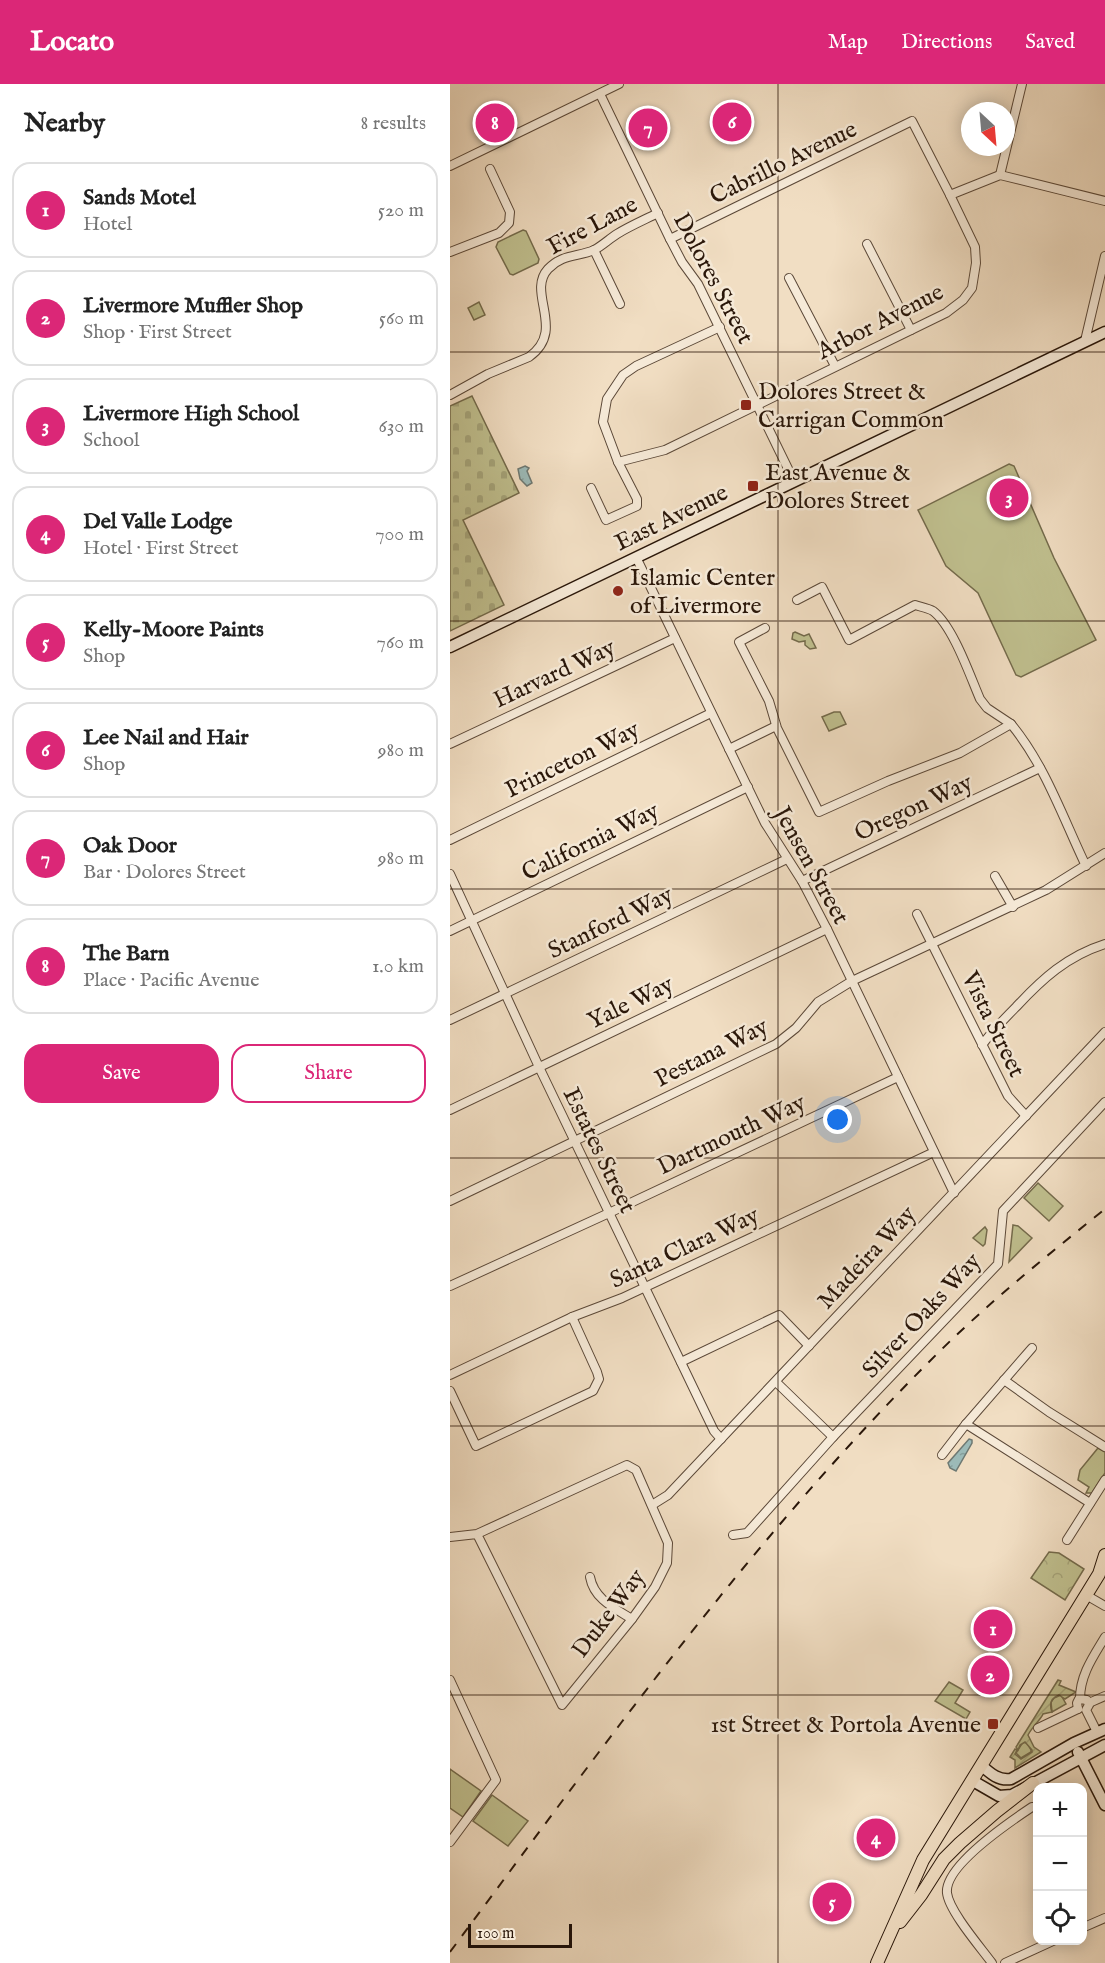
<!DOCTYPE html>
<html lang="en">
<head>
<meta charset="utf-8">
<style>
	:root { --surface:#fff; --page:#f2f2f2; --text:#222; --muted:#767676; --line:#e0e0e0; --accent:#db2777 }
	body { margin:0; font-family:"IM FELL English",serif; background:var(--page); color:var(--text) }
	.controls { position:absolute; right:18px; bottom:18px; display:grid; overflow:hidden; border-radius:12px; box-shadow:0 3px 15px #0003 }
	.controls button { width:54px; height:54px; display:grid; place-items:center; padding:0; border:0; border-bottom:2px solid var(--line); background:var(--surface); color:var(--text); font:30px sans-serif }
	.compass { position:absolute; left:511px; top:18px; width:54px; height:54px; border-radius:50%; background:var(--surface); box-shadow:0 3px 15px #0003; rotate:154deg }
	.scale { position:absolute; left:18px; bottom:15px; width:104px; box-sizing:border-box; padding-left:6px; border:3px solid #291609; border-top:0; font-size:16px; line-height:21px; white-space:nowrap; color:#291609; -webkit-text-stroke:4px #f6ead8; paint-order:stroke }
	.you { position:absolute; left:388px; top:1036px; width:21px; height:21px; margin:-15px; border:4px solid #fff; border-radius:50%; background:#1a73e8; box-shadow:0 0 0 9px #1a73e833 }
	.badge { display:grid; place-items:center; width:39px; height:39px; border-radius:50%; background:var(--accent); color:#fff; font-size:20px; font-weight:700 }
	.pin { position:absolute; translate:-50% -50%; border:3px solid #fff; box-shadow:0 2px 6px #0006 }
	.list { margin:0; padding:0; list-style:none }
	h2 { display:flex; justify-content:space-between; align-items:center; height:78px; margin:0; padding:0 24px; font-size:26px }
	h2 small { font-size:20px; font-weight:400; color:var(--muted) }
	.list li { display:grid; grid-template-columns:39px 1fr auto; gap:18px; align-items:center; box-sizing:border-box; height:96px; margin:0 12px 12px; padding:0 12px; border:2px solid var(--line); border-radius:18px }
	.list b { display:block; font-size:22px; white-space:nowrap }
	.list p { margin:0; font-size:20px; white-space:nowrap; color:var(--muted) }
	.list em { font-size:20px; font-style:normal; color:var(--muted) }
	.actions { display:flex; gap:12px; padding:18px 24px }
	.actions a { flex:1; padding:14px 0; border:2px solid var(--accent); border-radius:18px; text-align:center; font-size:21px; color:var(--accent) }
	.actions .main { background:var(--accent); color:#fff }
	.icon { flex:none; width:33px; height:33px; fill:none; stroke:currentColor; stroke-width:2; stroke-linecap:round; stroke-linejoin:round }
	.map { position:relative; flex:none; width:655px; height:1879px; overflow:hidden }
	header { display:flex; align-items:center; gap:36px; box-sizing:border-box; height:84px; padding:0 30px; background:var(--accent); color:#fff }
	header strong { font-size:28px }
	nav { display:flex; gap:33px; margin-inline-start:auto; font-size:21px }
	main { display:flex }
	aside { flex:1; background:var(--surface) }
	.map>svg:first-child { display:block }
</style>
</head>
<body>
<header>
<strong>Locato</strong>
<nav><a>Map</a><a>Directions</a><a>Saved</a></nav>
</header>
<main>
<aside>
<h2>Nearby<small>8 results</small></h2>
<ul class="list">
<li><span class="badge">1</span><div><b>Sands Motel</b><p>Hotel</p></div><em>520 m</em></li>
<li><span class="badge">2</span><div><b>Livermore Muffler Shop</b><p>Shop · First Street</p></div><em>560 m</em></li>
<li><span class="badge">3</span><div><b>Livermore High School</b><p>School</p></div><em>630 m</em></li>
<li><span class="badge">4</span><div><b>Del Valle Lodge</b><p>Hotel · First Street</p></div><em>700 m</em></li>
<li><span class="badge">5</span><div><b>Kelly-Moore Paints</b><p>Shop</p></div><em>760 m</em></li>
<li><span class="badge">6</span><div><b>Lee Nail and Hair</b><p>Shop</p></div><em>980 m</em></li>
<li><span class="badge">7</span><div><b>Oak Door</b><p>Bar · Dolores Street</p></div><em>980 m</em></li>
<li><span class="badge">8</span><div><b>The Barn</b><p>Place · Pacific Avenue</p></div><em>1.0 km</em></li>
</ul>
<div class="actions"><a class="main">Save</a><a>Share</a></div>
</aside>
<div class="map">
<svg width="655" height="1879" viewBox="0 0 655 1879">
	<defs>
		<pattern id="forest-crowns" width="20" height="18" patternUnits="userSpaceOnUse" patternTransform="scale(1.5)"><rect width="20" height="18" fill="#c0c08f"/><path d="M2 6a3 3 0 1 1 6 0M12 15a3 3 0 1 1 6 0" fill="none" stroke="#a5a47a"/></pattern>
		<pattern id="cemetery-stones" width="16" height="16" patternUnits="userSpaceOnUse" patternTransform="scale(1.5)"><rect width="16" height="16" fill="#c0c08f"/><path d="M2 7V4a2 2 0 0 1 4 0v3zM10 15v-3a2 2 0 0 1 4 0v3z" fill="#a5a47a"/></pattern>
		<pattern id="garden-furrows" width="10" height="10" patternUnits="userSpaceOnUse" patternTransform="scale(1.5)"><rect width="10" height="10" fill="#c0c08f"/><path d="M-1 1l2-2M0 10L10 0M9 11l2-2" fill="none" stroke="#a5a47a"/></pattern>
		<pattern id="water-ripples" width="26" height="14" patternUnits="userSpaceOnUse" patternTransform="scale(1.5)"><rect width="26" height="14" fill="#9cbbb9"/><path d="M2 4q2-2 4 0t4 0M15 11q2-2 4 0t4 0" fill="none" stroke="#86a09e"/></pattern>
	</defs>
	<rect width="100%" height="100%" fill="#f1dec3"/>
	<filter id="stains"><feTurbulence type="fractalNoise" baseFrequency=".00333" numOctaves="4"/><feColorMatrix values="0 0 0 0 .2 0 0 0 0 .09 0 0 0 0 .02 0 0 0 .5 -.17"/></filter>
	<radialGradient id="worn" r=".72"><stop offset=".6" stop-color="#630" stop-opacity="0"/><stop offset="1" stop-color="#630" stop-opacity=".3"/></radialGradient>
	<g fill="#c0c08f" stroke="#746b4c" stroke-width="1.5">
		<path d="M73 146 76 147 89 175 88 179 63 191 60 190 46 163 48 158Z"/>
		<path d="M29 218 35 231 24 236 18 224Z"/>
		<path d="M559 380 564 382 604 474 646 556 571 593 566 591 528 509 496 482 468 426Z"/>
		<path d="M345 548 354 552 359 550 366 564 360 565 355 561V557L349 558 342 555 343 549Z"/>
		<path d="M384 628H390L396 640 379 647 372 633Z"/>
		<path d="M588 1099 613 1122 599 1137 574 1114Z"/>
		<path d="M563 1141 568 1142 582 1154 559 1178Z"/>
		<path d="M535 1143 537 1146 535 1160 533 1162 523 1154Z"/>
		<path d="M648 1364 655 1368V1389L642 1409H636L639 1403 628 1396 630 1386Z"/>
		<path d="M499 1598 513 1606 505 1619 520 1628 516 1635 485 1617Z"/>
		<path d="M611 1611 616 1620 602 1628 601 1618 604 1614Z"/>
		<path d="M573 1658 577 1659 581 1666V1668L571 1674 566 1669Z"/>
		<path d="M0 1685 31 1707 13 1733 0 1724Z"/>
		<path d="M42 1711 78 1737 58 1762 23 1737Z"/>
	</g>
	<path fill="url(#forest-crowns)" stroke="#746b4c" stroke-width="1.5" d="M599 1468 609 1469 634 1485 615 1516 581 1494Z"/>
	<path fill="url(#cemetery-stones)" stroke="#746b4c" stroke-width="1.5" d="M22 312 69 409 13 436 54 521 0 547V322Z"/>
	<path fill="url(#garden-furrows)" stroke="#746b4c" stroke-width="1.5" d="M608 1596 611 1597 609 1601 626 1608 615 1615 609 1611C601 1614 599 1620 602 1628L593 1630C592 1634 582 1643 578 1651L584 1663 591 1668 565 1684V1676L560 1673 565 1665 567 1666 565 1670 571 1675 582 1668V1666L575 1658 570 1661 568 1666 566 1663Z"/>
	<g fill="url(#water-ripples)" stroke="#6e7973" stroke-width="1.5">
		<path d="M75 382 79 384 77 387 82 399 77 402 70 395 68 385Z"/>
		<path d="M519 1355 522 1356V1359L506 1387 500 1384 498 1379Z"/>
	</g>
	<g fill="none" stroke-linecap="round" stroke-linejoin="round">
		<g stroke="#5b4838" stroke-width="10">
			<g id="street">
				<path d="M150 10 220 155 232 178 248 200 344 397"/>
				<path d="M0 82 169 0"/>
				<path d="M550 91 572 0"/>
				<path d="M500 111 550 91 655 117"/>
				<path d="M417 160 461 246"/>
				<path d="M144 166 170 220"/>
				<path d="M0 168 49 149 59 139 60 128 40 85"/>
				<path d="M339 194 385 282"/>
				<path d="M635 257 655 172"/>
				<path d="M0 311 38 290 79 273C117 246 76 209 98 185 112 170 128 173 144 166 152 162 159 155 167 150 180 142 194 136 208 129"/>
				<path d="M168 378 215 366 496 229 513 216 522 204 526 179 525 163 500 111 462 37 220 155"/>
				<path d="M141 404 156 436 187 422V415L168 378 153 338 157 315 173 291 186 282 270 243"/>
				<path d="M186 473 315 739 352 797 377 845 504 1109"/>
				<path d="M347 516 372 503 399 556 465 521C471 523 478 524 483 527 503 542 520 592 530 615L537 624 561 640"/>
				<path d="M315 544 289 558 319 617 327 644 369 728 438 697 510 669 561 640C595 681 613 734 636 782"/>
				<path d="M0 660 225 554"/>
				<path d="M279 665 326 642"/>
				<path d="M0 756 261 629"/>
				<path d="M0 790 89 983 264 1347 271 1355"/>
				<path d="M545 792 563 823"/>
				<path d="M352 797 590 684"/>
				<path d="M467 830 558 1012 576 1032"/>
				<path d="M0 847 298 703"/>
				<path d="M0 936 337 775"/>
				<path d="M532 961C542 947 554 935 566 923 592 895 617 872 655 860"/>
				<path d="M0 1026 377 845"/>
				<path d="M0 1117 326 960 346 944 368 918 402 897 596 806 655 769"/>
				<path d="M0 1202 159 1129 448 993"/>
				<path d="M231 1278 329 1231 359 1262"/>
				<path d="M0 1291 122 1233 172 1214 484 1068"/>
				<path d="M554 1296 599 1328 655 1363"/>
				<path d="M326 1298 383 1353"/>
				<path d="M0 1307 26 1362 143 1307 149 1295 147 1288 122 1233"/>
				<path d="M516 1340 640 1419"/>
				<path d="M492 1371 516 1340 582 1264"/>
				<path d="M202 1421 218 1411 655 948"/>
				<path d="M283 1451 297 1449 383 1353 548 1180 553 1127 655 1018"/>
				<path d="M0 1453 27 1450 177 1381 186 1386 218 1459 217 1479 205 1503 182 1535 112 1621 27 1450"/>
				<path d="M617 1456 655 1396"/>
				<path d="M140 1493C144 1515 164 1524 182 1535"/>
				<path d="M636 1511 655 1522"/>
				<path d="M0 1596 46 1696 0 1758"/>
				<path d="M630 1615C630 1591 643 1573 655 1553"/>
				<path d="M639 1619 655 1612"/>
				<path d="M628 1625 627 1619 629 1615 637 1616 639 1621 636 1626 647 1648"/>
				<path d="M588 1644 628 1625"/>
				<path d="M632 1844 655 1834"/>
				<path d="M542 1879C531 1864 499 1827 497 1809 494 1782 561 1737 582 1723H588"/>
				<path d="M555 1879 605 1856"/>
			</g>
		</g>
		<g stroke="#291609" stroke-width="13">
			<g id="secondary">
				<path d="M0 563 655 248"/>
				<path d="M628 1668 655 1721"/>
				<path d="M532 1682C541 1690 549 1697 561 1695L624 1659 655 1645"/>
				<path d="M523 1697 549 1712 562 1711 655 1661"/>
			</g>
		</g>
		<g stroke="#291609" stroke-width="14">
			<g id="primary">
				<path d="M450 1838 471 1811 494 1775 510 1759 547 1727 583 1699"/>
				<path d="M427 1879 473 1776 649 1490 655 1471"/>
			</g>
		</g>
		<use href="#street" stroke="#f6ead8" stroke-width="8"/>
		<use href="#secondary" stroke="#f6ead8" stroke-width="10"/>
		<use href="#primary" stroke="#f1dec3" stroke-width="12"/>
		<path stroke="#291609" stroke-width="2" stroke-dasharray="10 10" stroke-linecap="butt" d="M0 1868C155 1660 306 1448 492 1265 543 1215 599 1170 655 1125"/>
	</g>
	<path fill="none" stroke="#291609" stroke-width="1.5" stroke-opacity="0.55" d="M328 0V1879M0 268H655M0 537H655M0 805H655M0 1074H655M0 1342H655M0 1611H655"/>
	<g fill="#8f2418" stroke="#f6ead8" stroke-width="2">
		<rect x="290" y="315" width="12" height="12" rx="3"/>
		<rect x="297" y="396" width="12" height="12" rx="3"/>
		<circle cx="168" cy="507" r="6"/>
		<rect x="537" y="1634" width="12" height="12" rx="3"/>
	</g>
	<g text-anchor="middle" stroke-width="5" stroke-linejoin="round" paint-order="stroke">
		<g font-size="24" fill="#291609" stroke="#f6ead8">
			<text transform="translate(333 78) rotate(-26)" y="8">Cabrillo Avenue</text>
			<text transform="translate(142 141) rotate(-28)" y="8">Fire Lane</text>
			<text transform="translate(264 194) rotate(62)" y="8">Dolores Street</text>
			<text transform="translate(430 237) rotate(-27)" y="8">Arbor Avenue</text>
			<text transform="translate(221 433) rotate(-26)" y="8">East Avenue</text>
			<text transform="translate(104 589) rotate(-25)" y="8">Harvard Way</text>
			<text transform="translate(122 675) rotate(-26)" y="8">Princeton Way</text>
			<text transform="translate(463 723) rotate(-25)" y="8">Oregon Way</text>
			<text transform="translate(140 757) rotate(-26)" y="8">California Way</text>
			<text transform="translate(362 781) rotate(61)" y="8">Jensen Street</text>
			<text transform="translate(160 838) rotate(-26)" y="8">Stanford Way</text>
			<text transform="translate(180 918) rotate(-26)" y="8">Yale Way</text>
			<text transform="translate(544 940) rotate(64)" y="8">Vista Street</text>
			<text transform="translate(261 968) rotate(-27)" y="8">Pestana Way</text>
			<text transform="translate(281 1050) rotate(-25)" y="8">Dartmouth Way</text>
			<text transform="translate(150 1066) rotate(64)" y="8">Estates Street</text>
			<text transform="translate(234 1163) rotate(-25)" y="8">Santa Clara Way</text>
			<text transform="translate(416 1173) rotate(-47)" y="8">Madeira Way</text>
			<text transform="translate(471 1231) rotate(-47)" y="8">Silver Oaks Way</text>
			<text transform="translate(158 1529) rotate(-53)" y="8">Duke Way</text>
		</g>
		<g font-size="24" fill="#291609" stroke="#f6ead8" text-anchor="start">
			<text x="308" y="315">Dolores Street &amp;<tspan x="308" dy="28">Carrigan Common</tspan></text>
			<text x="315" y="396">East Avenue &amp;<tspan x="315" dy="28">Dolores Street</tspan></text>
			<text x="180" y="501">Islamic Center<tspan x="180" dy="28">of Livermore</tspan></text>
			<text x="531" y="1648" text-anchor="end">1st Street &amp; Portola Avenue</text>
		</g>
	</g>
	<rect width="100%" height="100%" filter="url(#stains)"/>
	<rect width="100%" height="100%" fill="url(#worn)"/>
</svg>
<div class="controls">
<button>+</button>
<button>−</button>
<button><svg class="icon" aria-label="locate" viewBox="0 0 24 24"><circle cx="12" cy="12" r="6"/><path d="M12 2v4M12 18v4M2 12h4M18 12h4"/></svg></button>
</div>
<svg class="compass" viewBox="-18 -18 36 36"><path d="M0-13l5 13h-10z" fill="#e53935"/><path d="M0 13l5-13h-10z" fill="#767676"/></svg>
<div class="scale">100 m</div>
<div class="you"></div>
<div class="pin badge" style="left:543px;top:1545px">1</div>
<div class="pin badge" style="left:540px;top:1591px">2</div>
<div class="pin badge" style="left:559px;top:414px">3</div>
<div class="pin badge" style="left:426px;top:1754px">4</div>
<div class="pin badge" style="left:382px;top:1818px">5</div>
<div class="pin badge" style="left:282px;top:38px">6</div>
<div class="pin badge" style="left:198px;top:44px">7</div>
<div class="pin badge" style="left:45px;top:39px">8</div>
</div>
</main>
</body>
</html>
